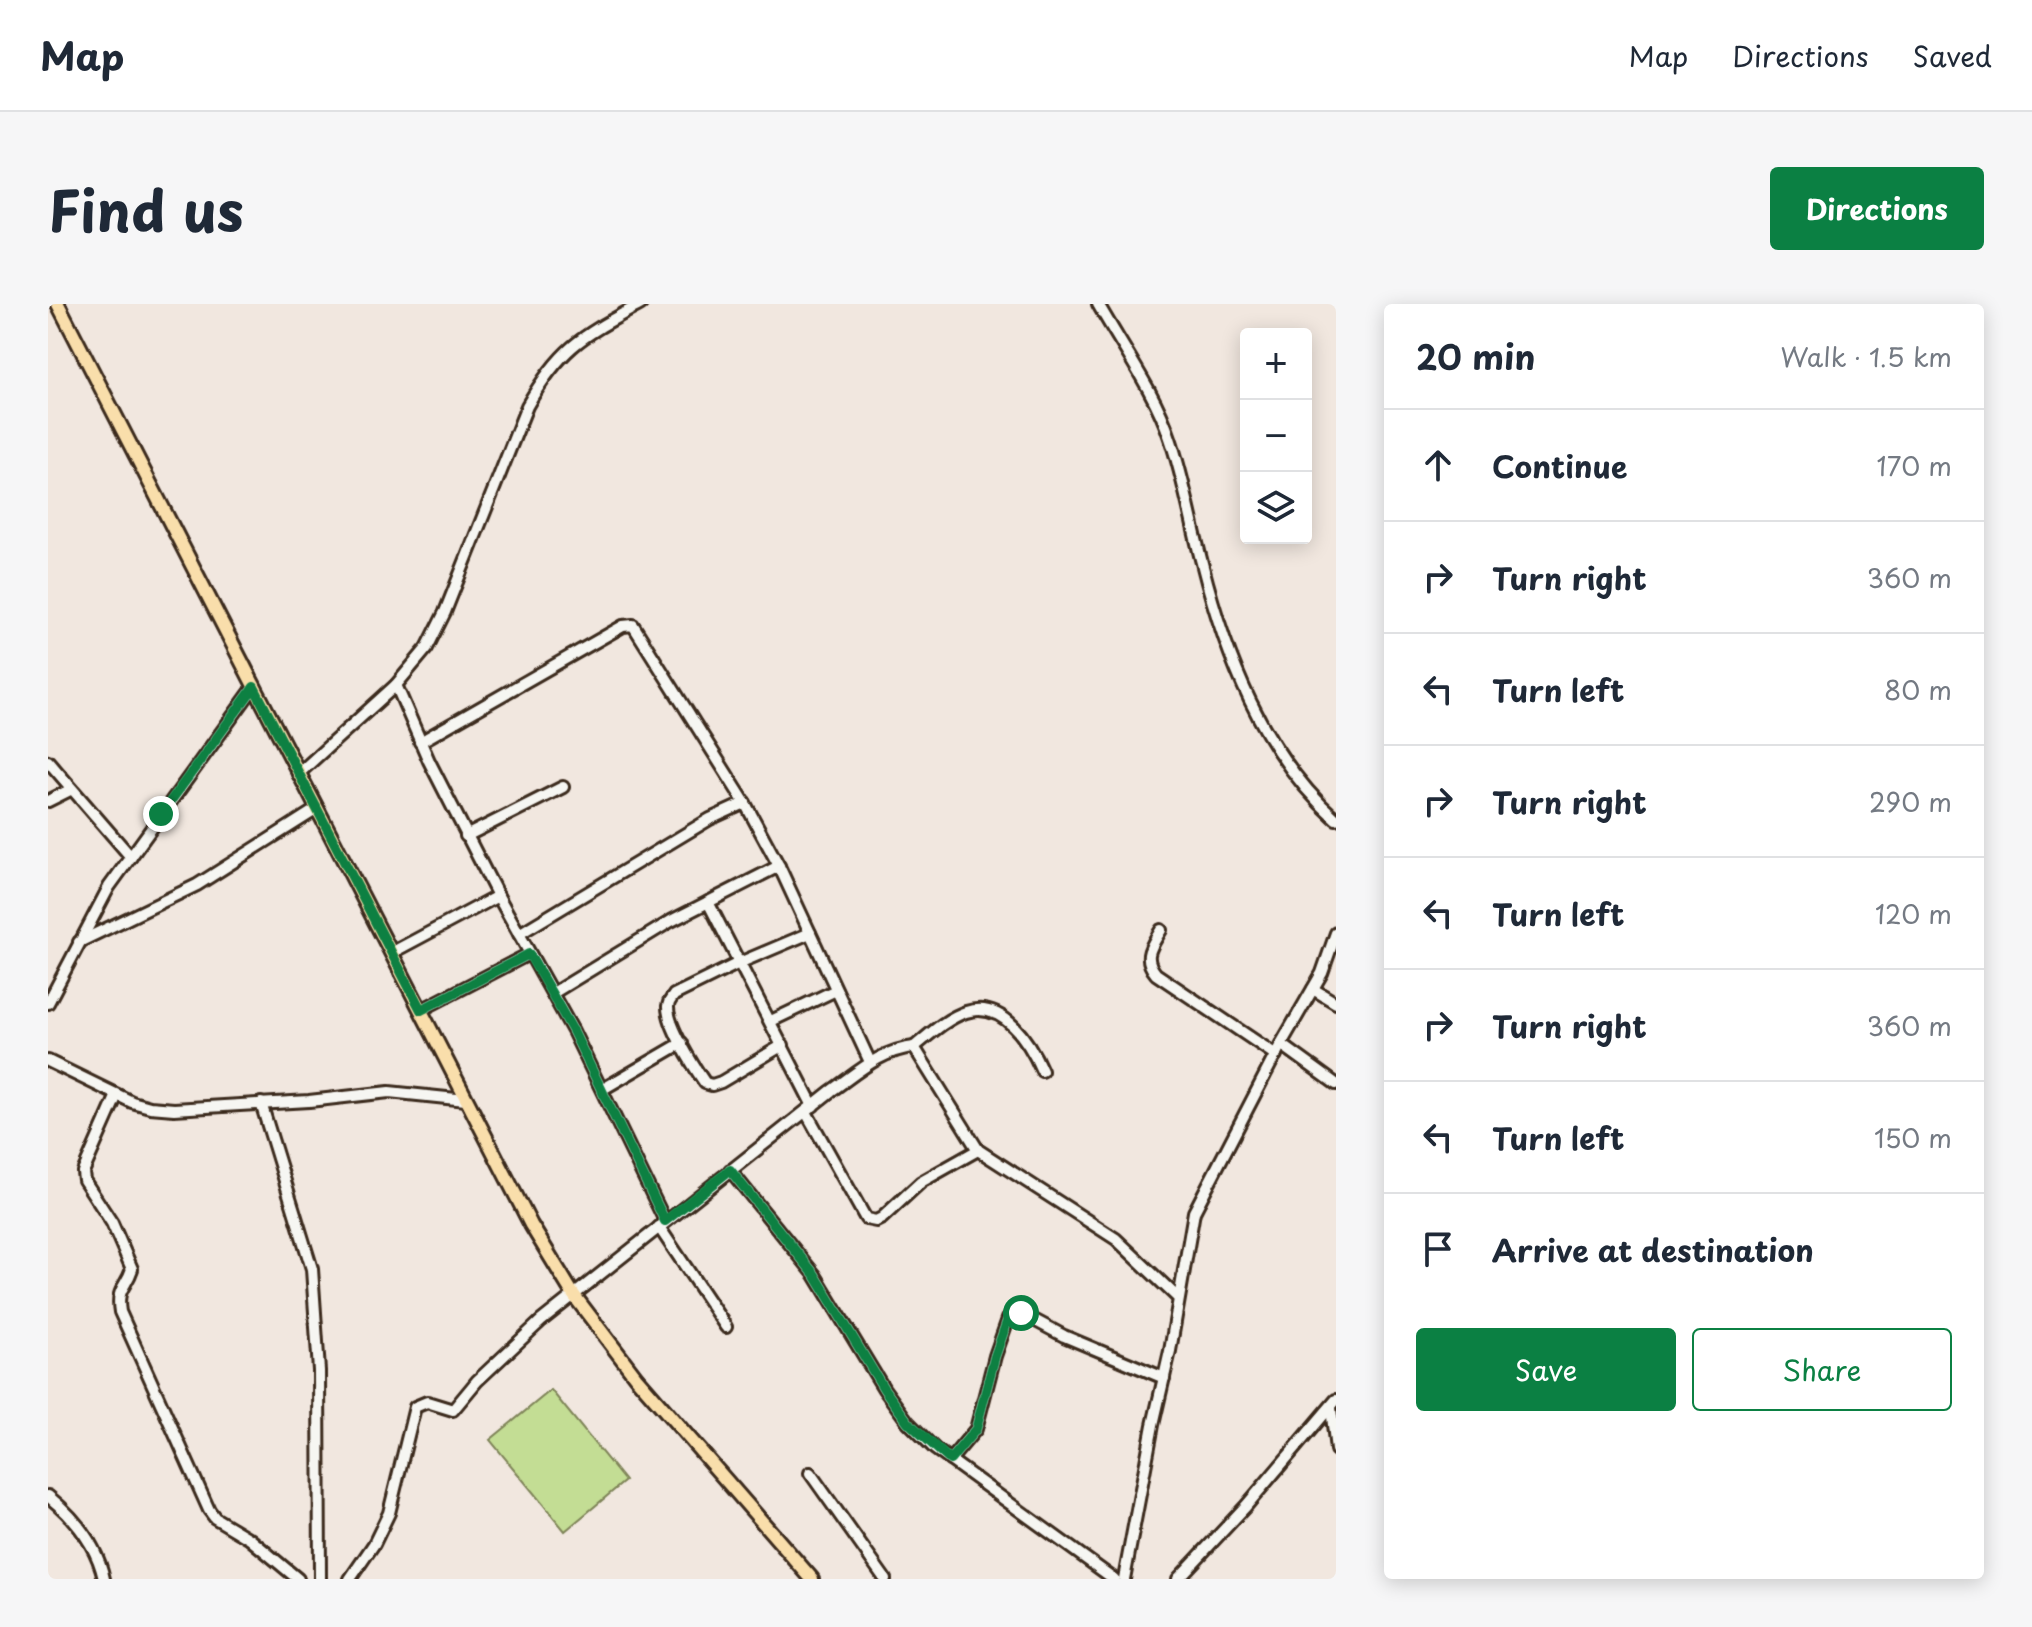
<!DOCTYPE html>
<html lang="en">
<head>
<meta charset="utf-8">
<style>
	:root { --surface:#fff; --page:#f6f6f7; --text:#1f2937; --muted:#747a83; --line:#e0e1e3; --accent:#0b8043 }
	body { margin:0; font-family:"Playpen Sans",sans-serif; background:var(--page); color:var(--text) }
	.controls { position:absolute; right:24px; top:24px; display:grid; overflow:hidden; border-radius:8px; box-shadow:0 4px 20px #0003 }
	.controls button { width:72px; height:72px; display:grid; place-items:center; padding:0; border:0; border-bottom:2px solid var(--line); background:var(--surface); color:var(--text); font:40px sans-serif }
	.stop { position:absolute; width:24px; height:24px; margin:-18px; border:6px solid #0b8043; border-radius:50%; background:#fff }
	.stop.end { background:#0b8043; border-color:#fff; box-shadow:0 2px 8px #0008 }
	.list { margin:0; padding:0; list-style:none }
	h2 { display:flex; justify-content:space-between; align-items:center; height:104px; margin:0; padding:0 32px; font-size:34px }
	h2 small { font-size:26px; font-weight:400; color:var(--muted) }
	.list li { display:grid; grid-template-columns:52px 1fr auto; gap:24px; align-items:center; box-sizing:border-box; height:112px; padding:0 32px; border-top:2px solid var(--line) }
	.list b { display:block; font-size:30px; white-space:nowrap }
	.list em { font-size:26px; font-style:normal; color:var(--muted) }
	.actions { display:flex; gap:16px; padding:24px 32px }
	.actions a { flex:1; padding:18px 0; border:2px solid var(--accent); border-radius:8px; text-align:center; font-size:28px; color:var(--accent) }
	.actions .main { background:var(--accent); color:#fff }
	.icon { flex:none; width:44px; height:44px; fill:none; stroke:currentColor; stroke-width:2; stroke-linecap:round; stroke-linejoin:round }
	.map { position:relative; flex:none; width:1288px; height:1275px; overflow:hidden; border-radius:8px }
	header { display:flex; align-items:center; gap:48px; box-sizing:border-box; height:112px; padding:0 40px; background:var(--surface); border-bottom:2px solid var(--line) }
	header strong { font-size:38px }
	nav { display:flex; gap:44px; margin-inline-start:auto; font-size:28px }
	.intro { display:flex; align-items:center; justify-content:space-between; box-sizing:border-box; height:192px; padding:0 48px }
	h1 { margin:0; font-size:56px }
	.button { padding:20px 36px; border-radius:8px; background:var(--accent); color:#fff; font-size:28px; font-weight:700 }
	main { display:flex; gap:48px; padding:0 48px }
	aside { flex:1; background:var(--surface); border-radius:8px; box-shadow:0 4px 20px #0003 }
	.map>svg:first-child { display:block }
</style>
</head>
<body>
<header>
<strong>Map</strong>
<nav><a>Map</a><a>Directions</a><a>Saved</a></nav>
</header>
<div class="intro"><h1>Find us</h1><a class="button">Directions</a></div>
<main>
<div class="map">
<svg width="1288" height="1275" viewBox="0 0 1288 1275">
	<rect width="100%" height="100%" fill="#f1e7df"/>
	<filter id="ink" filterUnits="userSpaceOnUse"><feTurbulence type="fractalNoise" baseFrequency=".0125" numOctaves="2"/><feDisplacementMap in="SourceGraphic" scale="16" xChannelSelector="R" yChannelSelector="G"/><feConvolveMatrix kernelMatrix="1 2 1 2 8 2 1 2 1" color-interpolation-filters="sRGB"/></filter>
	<g filter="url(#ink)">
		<path fill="#c3dd94" stroke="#7f8459" stroke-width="2" d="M503 1086 577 1177 517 1227 442 1136Z"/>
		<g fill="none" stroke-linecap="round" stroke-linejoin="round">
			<g stroke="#3b2a1e" stroke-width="16">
				<g id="minor">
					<path d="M1050 0C1073 41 1108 90 1122 134 1136 175 1143 218 1154 259 1177 351 1215 450 1288 515"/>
					<path d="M348 381 381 457 450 592 525 727 617 917"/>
					<path d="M372 438 575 322 585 321 697 499 731 562 822 758"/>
					<path d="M0 457 83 553"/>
					<path d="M250 470 348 381 379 344 397 308 479 102C513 42 535 32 593 0"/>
					<path d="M0 497 22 486"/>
					<path d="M418 532 515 483"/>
					<path d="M660 598 765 802"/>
					<path d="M1113 626C1103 643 1094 653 1108 670L1228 751"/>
					<path d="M471 630 662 515 697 499"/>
					<path d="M31 638 149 581 269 505"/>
					<path d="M343 649 450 592"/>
					<path d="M1265 685 1288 699"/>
					<path d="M505 689 623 617 731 562"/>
					<path d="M0 699 61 583 206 383"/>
					<path d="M373 706 481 650"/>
					<path d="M723 717 788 686"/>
					<path d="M1233 740 1288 780"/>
					<path d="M735 741 673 778 664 781 657 779C646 763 619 721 620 702 621 696 623 696 626 691L691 659 762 629"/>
					<path d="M866 743C881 731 899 714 918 708 956 696 982 739 994 767"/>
					<path d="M0 757 84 798 102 803 126 805 261 797 341 788 418 796"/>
					<path d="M555 785 634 739"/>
					<path d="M69 791 35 868 36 876 64 919 84 965C78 984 68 984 72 1008L161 1206 167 1214 202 1235 250 1275"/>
					<path d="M213 799 264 965 271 1067 272 1275"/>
					<path d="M758 808 818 915 828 917 834 914 873 878 930 846"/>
					<path d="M682 866 767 971 836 1085 860 1118 887 1145 1066 1275"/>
					<path d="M611 923 678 1023"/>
					<path d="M1283 1104 1288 1146"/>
					<path d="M902 1156 928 1125 947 1052 960 1015 966 1010 973 1009 1016 1032 1116 1074"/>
					<path d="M762 1169 837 1275"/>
					<path d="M0 1192C27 1214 49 1241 56 1275"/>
					<path d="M302 1275 326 1240 341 1209 367 1103 379 1098 405 1106 429 1077 493 1017 783 787C809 769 833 746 866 743L930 846 1068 935 1129 993"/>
					<path d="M1076 1275 1105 1121 1122 1047 1146 908 1233 740 1274 669 1288 629"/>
					<path d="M1130 1275 1198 1202 1288 1096"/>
				</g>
			</g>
			<g stroke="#3b2a1e" stroke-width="18">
				<path id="major" d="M10 0 483 921 525 990 588 1073 764 1275"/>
			</g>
			<use href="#minor" stroke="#f6f6f2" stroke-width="10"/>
			<use href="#major" stroke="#f9deab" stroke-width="12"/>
		</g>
	</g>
	<g fill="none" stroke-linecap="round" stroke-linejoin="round" filter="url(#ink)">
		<path stroke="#0b8043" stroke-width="10" d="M113 510 206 383 373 706 481 650 525 727 617 917 682 866 767 971 836 1085 860 1118 902 1156 928 1125 947 1052 960 1015 966 1010 973 1009"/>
	</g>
</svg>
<div class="controls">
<button>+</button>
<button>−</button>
<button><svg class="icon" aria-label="layers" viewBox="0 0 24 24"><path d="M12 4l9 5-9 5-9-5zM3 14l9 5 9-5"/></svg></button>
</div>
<div class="stop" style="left:973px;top:1009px"></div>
<div class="stop end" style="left:113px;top:510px"></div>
</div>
<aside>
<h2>20 min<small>Walk · 1.5 km</small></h2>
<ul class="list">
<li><svg class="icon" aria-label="ahead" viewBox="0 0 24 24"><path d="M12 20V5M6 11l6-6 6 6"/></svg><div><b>Continue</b></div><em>170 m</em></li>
<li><svg class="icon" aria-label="right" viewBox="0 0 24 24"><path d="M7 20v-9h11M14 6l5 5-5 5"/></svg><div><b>Turn right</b></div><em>360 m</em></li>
<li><svg class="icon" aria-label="left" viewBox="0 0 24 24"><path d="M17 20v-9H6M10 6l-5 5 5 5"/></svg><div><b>Turn left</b></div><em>80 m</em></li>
<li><svg class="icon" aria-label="right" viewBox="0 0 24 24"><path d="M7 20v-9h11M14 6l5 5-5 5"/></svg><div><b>Turn right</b></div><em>290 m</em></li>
<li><svg class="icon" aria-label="left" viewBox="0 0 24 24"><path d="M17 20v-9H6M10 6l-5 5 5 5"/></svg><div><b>Turn left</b></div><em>120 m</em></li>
<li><svg class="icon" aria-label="right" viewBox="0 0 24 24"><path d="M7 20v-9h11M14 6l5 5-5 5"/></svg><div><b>Turn right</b></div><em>360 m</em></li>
<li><svg class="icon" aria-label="left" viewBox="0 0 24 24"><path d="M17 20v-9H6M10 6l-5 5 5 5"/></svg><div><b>Turn left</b></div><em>150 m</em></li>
<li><svg class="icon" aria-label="arrive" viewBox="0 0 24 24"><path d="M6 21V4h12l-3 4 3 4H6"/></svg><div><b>Arrive at destination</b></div></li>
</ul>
<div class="actions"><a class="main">Save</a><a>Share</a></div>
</aside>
</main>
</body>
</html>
